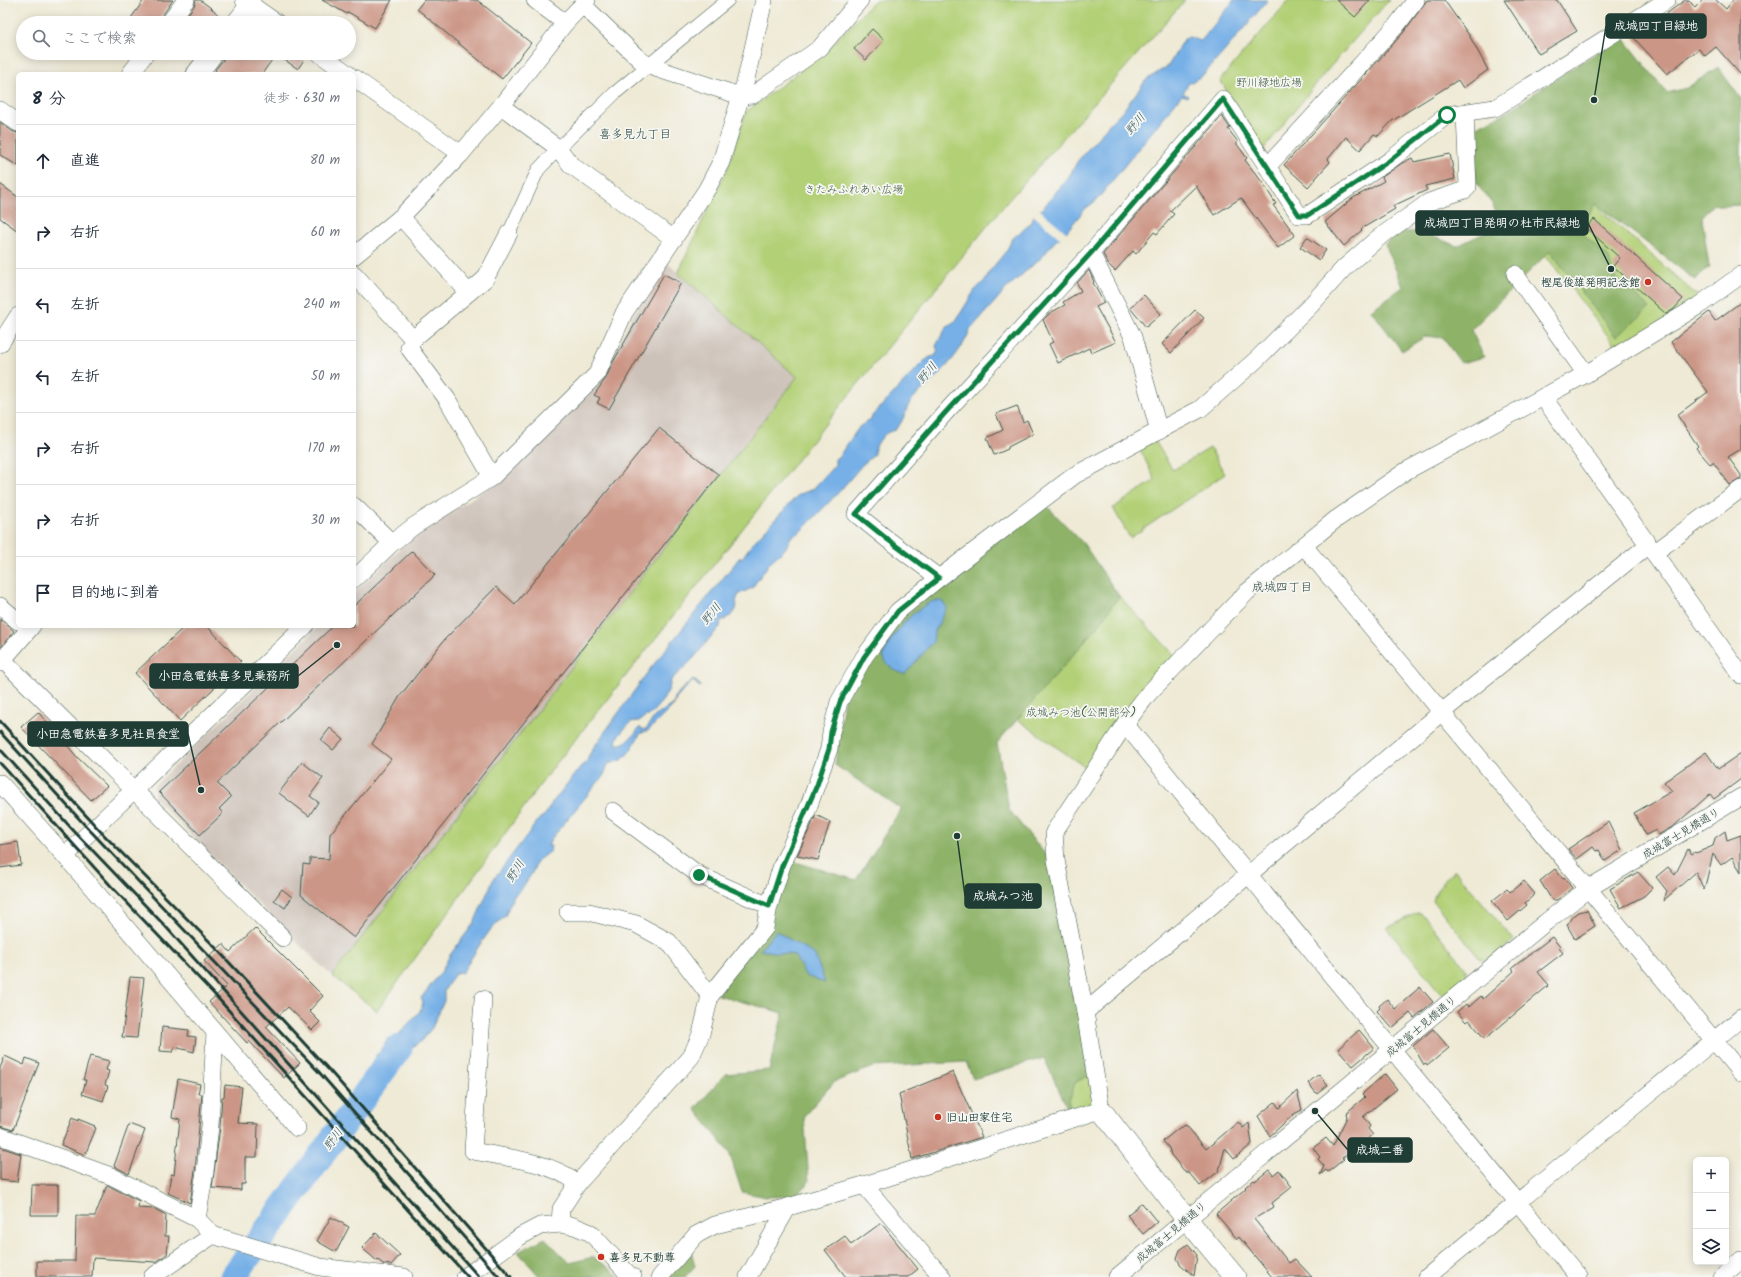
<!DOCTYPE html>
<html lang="ja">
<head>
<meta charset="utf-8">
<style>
	:root { --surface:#fff; --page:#f2f2f3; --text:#1f2937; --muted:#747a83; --line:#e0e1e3 }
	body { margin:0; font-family:Kalam,"Klee One",sans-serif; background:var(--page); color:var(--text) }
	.controls { position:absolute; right:12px; bottom:12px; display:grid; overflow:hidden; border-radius:6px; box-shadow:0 2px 10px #0003 }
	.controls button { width:36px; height:36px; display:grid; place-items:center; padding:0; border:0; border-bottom:1px solid var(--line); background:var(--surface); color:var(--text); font:20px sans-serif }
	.stop { position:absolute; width:12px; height:12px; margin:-9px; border:3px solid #0b8043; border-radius:50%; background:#fff }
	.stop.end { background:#0b8043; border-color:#fff; box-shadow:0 1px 4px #0008 }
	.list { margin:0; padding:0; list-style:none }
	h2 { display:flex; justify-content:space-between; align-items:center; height:52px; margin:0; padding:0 16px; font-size:17px }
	h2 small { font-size:13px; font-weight:400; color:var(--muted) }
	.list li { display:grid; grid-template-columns:26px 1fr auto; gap:12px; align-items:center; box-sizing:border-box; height:72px; padding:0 16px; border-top:1px solid var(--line) }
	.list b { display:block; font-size:15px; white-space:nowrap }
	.list em { font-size:13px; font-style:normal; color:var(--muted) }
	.icon { flex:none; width:22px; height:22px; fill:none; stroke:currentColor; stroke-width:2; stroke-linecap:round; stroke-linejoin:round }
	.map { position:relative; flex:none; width:1741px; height:1277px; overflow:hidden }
	.search { position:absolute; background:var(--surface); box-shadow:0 2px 10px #0003; left:16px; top:16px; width:340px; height:44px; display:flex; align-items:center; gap:10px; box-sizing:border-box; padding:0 14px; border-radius:22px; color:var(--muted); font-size:15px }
	.panel { position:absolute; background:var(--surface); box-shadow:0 2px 10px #0003; left:16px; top:72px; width:340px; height:556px; border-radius:6px }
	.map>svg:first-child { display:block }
</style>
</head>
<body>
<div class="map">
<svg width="1741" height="1277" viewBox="0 0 1741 1277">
	<rect width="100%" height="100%" fill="#f6f6f2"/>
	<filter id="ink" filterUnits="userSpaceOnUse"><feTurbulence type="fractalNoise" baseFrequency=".025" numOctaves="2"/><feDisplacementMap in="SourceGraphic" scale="8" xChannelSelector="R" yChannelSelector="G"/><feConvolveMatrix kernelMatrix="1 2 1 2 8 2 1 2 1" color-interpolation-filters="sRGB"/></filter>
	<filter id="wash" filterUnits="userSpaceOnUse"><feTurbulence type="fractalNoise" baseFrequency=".012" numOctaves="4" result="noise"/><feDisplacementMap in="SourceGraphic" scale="16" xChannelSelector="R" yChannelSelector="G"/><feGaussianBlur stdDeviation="0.9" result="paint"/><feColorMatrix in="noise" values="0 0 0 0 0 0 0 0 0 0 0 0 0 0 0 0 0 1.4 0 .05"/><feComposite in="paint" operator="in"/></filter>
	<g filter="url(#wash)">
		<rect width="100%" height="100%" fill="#efead5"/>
		<path fill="#cdc2b9" d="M667 263 797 377 332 976 288 934 154 797V786L319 626H354V593L397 551 419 533 503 478 602 381 632 317Z"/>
		<g fill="#b2d076" stroke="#688655">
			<path d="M875 0H1185L1007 202 836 411 548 774 377 1011 332 976 797 377 678 273 728 167 746 112 825 52Z"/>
			<path d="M1289 0H1389L1325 73 1263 150 1220 80Z"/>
			<path d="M1569 169 1602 211 1701 299 1618 349 1533 239Z"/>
			<path d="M1155 441 1173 470 1210 448 1225 474 1130 538 1113 508 1155 480 1139 447Z"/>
			<path d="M1119 596 1180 661 1093 773 1017 719 1099 625Z"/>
			<path d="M1455 870 1514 940 1489 960 1480 959 1433 901C1436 888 1445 879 1455 870Z"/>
			<path d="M1417 913H1421L1425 917 1466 969 1467 978 1443 996 1387 928Z"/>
			<path d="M1090 1074 1094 1103 1069 1112V1101L1075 1083Z"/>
		</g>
		<g fill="#8db267" stroke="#56784e">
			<path d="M1623 37 1667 93 1687 88 1718 67 1741 99V203L1740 205 1723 206 1713 204 1702 217 1709 267 1695 280 1596 204 1583 223 1581 232 1609 258 1614 276 1650 308 1616 337 1550 251 1471 330 1484 357 1461 363 1443 338 1426 336 1402 351 1371 310 1403 287 1385 244 1397 233 1419 231 1457 246 1501 225 1493 205 1477 184 1469 131 1507 112 1569 70Z"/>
			<path d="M1040 499 1083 543 1119 596 1099 625 997 743 1009 810 1058 870 1090 1074 1075 1083 1069 1101V1112L1044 1058 973 1079 966 1062 873 1067 834 1082 804 1116 809 1182 795 1196 766 1197 742 1192 729 1152 695 1109 725 1074 769 1070 783 1013 718 995 792 861 856 880 901 809 835 765 845 692 868 647Z"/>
			<path d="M545 1238 570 1263 593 1257 608 1267 619 1277H540L518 1252Z"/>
			<path d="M691 1251 695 1266 685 1277H665Z"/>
		</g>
		<g fill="#77b0e7" stroke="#4b768e">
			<path d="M1234 0H1268L1223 53 1203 75 1188 84 1183 93 1188 96 1187 97 1182 95 1180 97 1097 200 1085 209 1062 237 1055 241 1043 256 1006 289 970 330C963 349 946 368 931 382 925 388 916 394 911 401 905 409 904 422 896 429 893 431 888 432 885 434 880 439 873 449 874 455L862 465 839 492 800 532 791 537 785 549 771 561 752 588 739 594 736 601C739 609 733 616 726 618L725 620H721L720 627 709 639 694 658 671 680 669 689 663 700 649 716H646L639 721 631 722C626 728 616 735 616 744 626 746 634 734 640 727L642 730 647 728 654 717 673 704 676 695 693 679 701 686 700 687 693 681 690 683 676 699 674 705 649 730 640 734 631 750 622 760 608 764 604 775 551 839 548 846H551L550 851 537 861 532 873 523 887 513 897 505 916 491 929 479 946 462 973 458 972 454 975 444 991V1001L432 1028 421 1041 399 1056 382 1084 375 1074 387 1062C384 1056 382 1056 375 1056L380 1052 388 1039 398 1035 420 1011 423 1003 421 998 441 972 450 955 474 923 493 880 540 818 545 815 552 803 581 766 587 762 589 755 599 740 650 669 740 557 742 558 752 544 798 495 813 489 835 465V459L839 456 860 426 871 420 872 416 923 362 930 357 935 356 938 351 936 346 946 328 955 322 975 290 986 279 989 272 1007 250 1012 239 1029 225 1035 214 1043 208 1070 175 1077 162 1110 123 1125 108 1146 80 1168 66 1185 38 1189 37 1201 41Z"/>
			<path d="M933 601H942L947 607 934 633 933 642 905 674C894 671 887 667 883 656 892 633 910 612 933 601Z"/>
			<path d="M776 931 815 955 825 983 806 976 794 955 760 950Z"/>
		</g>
		<path fill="#efead5" d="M1039 209 1068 234 1064 239 1062 240 1033 215Z"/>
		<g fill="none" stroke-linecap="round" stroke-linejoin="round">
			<path stroke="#77b0e7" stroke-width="27" d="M233 1277 399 1048"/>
		</g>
		<g id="blocks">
			<g fill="#cc9686">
				<path d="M144 0H173L157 23H138L131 18Z"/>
				<path d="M196 0H200L211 8 225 21V23H181L194 6Z"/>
				<path d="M322 0H392L375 28 348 12 347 14Z"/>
				<path d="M424 0H477L531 43 502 79 417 9Z"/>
				<path d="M1336 0H1370L1355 17Z"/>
				<path d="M1427 0H1444L1469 35 1488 70 1463 88 1458 80 1392 121 1378 136 1374 134 1360 150 1346 137 1328 159 1330 162 1308 187 1284 165 1403 33Z"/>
				<path d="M1504 0H1557L1577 31 1539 54Z"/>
				<path d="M1685 0H1689L1695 8 1702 0H1716L1726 9 1733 0H1741V75L1716 47 1705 56 1699 49 1667 74 1634 38Z"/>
				<path d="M872 29 884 40 866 60 854 49Z"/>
				<path d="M225 53H308L298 69 276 54 262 74H220L215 70 223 60Z"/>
				<path d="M1222 116 1230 128 1228 129 1238 142 1236 143 1247 158 1245 160 1262 182 1276 204 1273 205 1295 235 1278 248 1241 198 1214 215 1196 186 1170 211 1174 214 1157 234 1154 232 1136 254 1133 251 1115 271 1108 264 1103 254Z"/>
				<path d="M0 122 12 131 18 133V166L0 155Z"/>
				<path d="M1450 154 1455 179 1425 186 1427 190 1393 206 1395 209 1361 229 1362 230 1344 246 1325 222 1353 198 1384 181 1382 177 1402 163 1412 158 1414 162Z"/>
				<path d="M0 184 18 197V231L0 218Z"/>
				<path d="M1594 219 1683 299 1674 309 1666 314 1613 266 1620 258 1586 228Z"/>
				<path d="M1307 237 1326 250 1319 260 1300 247Z"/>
				<path d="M1089 270 1094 282 1093 283 1104 303 1096 307 1116 342 1091 353 1089 348 1058 363 1049 344 1053 342 1043 320 1050 313 1065 305 1063 302 1081 291 1077 283Z"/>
				<path d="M664 274 681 283 609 409 597 403 600 398 594 395 606 378 613 362Z"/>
				<path d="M1144 295 1161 314 1146 327 1130 308Z"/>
				<path d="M1741 302V449L1728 457 1741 475V479L1730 485 1713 462 1710 464 1696 448 1698 446 1677 415 1708 392 1671 342 1709 312 1715 321Z"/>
				<path d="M1195 310 1204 318 1171 353 1162 344Z"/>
				<path d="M1017 406 1023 422 1027 420 1033 434 1008 447V449L994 455 987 438 1003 430 996 414Z"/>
				<path d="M659 428 719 475 354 938 301 895 303 864 310 865V858L329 859 330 834 391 759 372 744 400 696 445 639 496 587 515 604Z"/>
				<path d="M412 551 435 575 217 783 231 797 219 809 223 813 200 835 159 792 333 626H354V606Z"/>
				<path d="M0 619 14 631 0 648Z"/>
				<path d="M185 626H207L241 662 180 721 135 673Z"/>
				<path d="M38 712 78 758 107 786 91 800 21 727Z"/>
				<path d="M330 728 343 739 333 750 321 740Z"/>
				<path d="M1706 752 1718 769 1741 753V779L1714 799 1710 794 1674 826 1658 835 1656 830 1646 835 1634 813 1672 791 1664 782Z"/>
				<path d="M302 762 323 778 310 796 318 802 309 816 279 793Z"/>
				<path d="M816 815 830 822 818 860 797 856Z"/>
				<path d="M1608 822 1622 850 1605 861 1599 850 1596 851 1593 847 1577 859 1568 849Z"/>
				<path d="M1725 831 1727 840 1741 835V872L1732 857 1721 865 1713 854 1704 890 1696 872 1663 901 1667 891 1656 877 1668 867 1675 875 1688 849 1692 854 1695 852 1696 853 1713 846 1715 838Z"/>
				<path d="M18 842 21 865 0 868V845Z"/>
				<path d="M1555 869 1563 879 1564 877 1572 888 1557 900H1552L1540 881Z"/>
				<path d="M1638 872 1652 888 1644 896 1621 908 1610 889Z"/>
				<path d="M1524 881 1535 894 1525 903 1527 905 1508 921 1492 901 1507 889 1510 892Z"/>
				<path d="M282 889 292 897 285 908 274 900Z"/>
				<path d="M1587 910 1595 926 1575 939 1567 925 1571 918 1579 912Z"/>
				<path d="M255 928 323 996 309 1011 320 1022 312 1030 288 1007 266 1027 300 1063 284 1078 249 1041 247 1043 209 1002 227 986 204 961 223 944 230 952Z"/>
				<path d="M1552 937 1560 947 1559 948 1563 953 1538 972 1549 985 1485 1039 1469 1020 1466 1022 1457 1012 1466 1004 1469 1007 1481 996 1483 999 1514 971 1512 968Z"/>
				<path d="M130 977 144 978 137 1038 122 1037Z"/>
				<path d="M1420 987 1433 1002 1414 1018 1410 1013 1392 1028 1377 1011 1380 1008 1379 1006 1387 999 1395 1009Z"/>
				<path d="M162 1027 189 1030 188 1036 196 1037 194 1052 175 1047 173 1052 160 1051Z"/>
				<path d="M1433 1029 1449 1048 1427 1066 1426 1064 1424 1065 1413 1046Z"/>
				<path d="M1359 1030 1374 1048 1353 1066 1338 1049Z"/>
				<path d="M5 1056 24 1065 26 1058 39 1063 13 1130 0 1126V1068Z"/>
				<path d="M90 1056 109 1061 106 1070 109 1071 105 1085 108 1086 103 1101 82 1094 86 1080H83Z"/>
				<path d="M953 1072 982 1137 912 1159 899 1094Z"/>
				<path d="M1319 1074 1328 1085 1317 1094 1308 1083Z"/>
				<path d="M1385 1074 1397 1089 1363 1117 1370 1126 1368 1129 1373 1135 1342 1158 1344 1159 1328 1172 1326 1170 1320 1175 1324 1166 1318 1159 1320 1157 1313 1148 1326 1138 1333 1146 1347 1117 1346 1113 1365 1097 1362 1094Z"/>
				<path d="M178 1079 200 1084 198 1094H202L195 1171 190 1203 168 1193 171 1174 174 1175 180 1119 172 1117Z"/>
				<path d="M225 1085 242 1087 238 1123 258 1124 257 1157H245V1184H241V1190L212 1188 220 1127 222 1097H224Z"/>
				<path d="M1297 1091 1302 1110 1294 1114 1270 1136 1258 1116 1275 1102 1279 1108Z"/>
				<path d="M72 1118 78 1121V1119L95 1126 94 1127 96 1128 85 1155 61 1145Z"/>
				<path d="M1238 1122 1243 1128 1249 1123 1252 1144 1234 1159 1225 1148 1219 1171 1200 1186 1189 1173H1186L1171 1155 1169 1148 1163 1141 1179 1128 1186 1125 1206 1149Z"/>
				<path d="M129 1124 145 1130 129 1174 114 1166Z"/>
				<path d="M0 1147 21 1154 17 1182 0 1180Z"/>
				<path d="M1269 1170 1273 1175 1279 1170 1292 1187 1272 1203 1274 1207 1254 1219 1289 1263 1295 1259 1312 1277H1272L1239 1237 1237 1239 1216 1214 1246 1188 1245 1187 1254 1180 1255 1181Z"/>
				<path d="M32 1185H58V1215H31Z"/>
				<path d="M107 1185 139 1201 138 1208 155 1209 166 1215 165 1236H169L167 1254 156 1262 93 1258 92 1277H37V1261H75L76 1216H95Z"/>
				<path d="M1142 1203 1157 1222 1143 1234 1127 1215Z"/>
				<path d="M331 1217 349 1227 336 1252 317 1241Z"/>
				<path d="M881 1223 918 1269 908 1277H846L825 1250 845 1236 851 1245Z"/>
				<path d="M376 1233 400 1255 391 1265 383 1264 378 1260 377 1261 362 1248Z"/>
				<path d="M1188 1244 1197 1255 1194 1276 1180 1264 1177 1258 1180 1250Z"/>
			</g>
		</g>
	</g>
	<g filter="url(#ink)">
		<use href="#blocks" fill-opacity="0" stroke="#3e574c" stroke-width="1"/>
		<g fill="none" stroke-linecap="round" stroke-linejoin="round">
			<g stroke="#3e574c" stroke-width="14">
				<path id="pedestrian" d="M509 233 538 170 552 155 615 93 728 0"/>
			</g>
			<g stroke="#3e574c" stroke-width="18">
				<g id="minor">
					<path d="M244 0 277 23"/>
					<path d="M535 0 565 23"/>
					<path d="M583 5 639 59 649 66 740 96 753 95 820 48 860 0"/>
					<path d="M169 23 186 0"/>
					<path d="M319 53 348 74"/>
					<path d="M130 74 146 53"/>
					<path d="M354 78 461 154"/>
					<path d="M501 106 558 148 571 165 674 239"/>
					<path d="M0 110 18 123"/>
					<path d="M1267 167 1396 26 1416 0"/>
					<path d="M401 217 468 292"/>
					<path d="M1091 253 1133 337 1159 431"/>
					<path d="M354 256 401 217 461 154 501 106 565 23 587 0"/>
					<path d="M354 274 413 339"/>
					<path d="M1515 274 1586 374"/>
					<path d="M0 344 18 316"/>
					<path d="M1543 397 1741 675"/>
					<path d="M492 477 447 399 409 348 413 339 485 279 509 233"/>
					<path d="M354 506 392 543"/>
					<path d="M1304 546 1741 1073"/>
					<path d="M1654 553 1741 489"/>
					<path d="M939 578 887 539 856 514 945 413 1091 253 1223 99 1299 215H1308L1389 161 1447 115 1495 108 1667 0"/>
					<path d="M354 579 392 543 414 526 492 477 597 374 624 313 707 189 721 162 746 79 764 0"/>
					<path d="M0 606 18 621"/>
					<path d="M3 660 283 938"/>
					<path d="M0 663 32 626"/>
					<path d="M1125 724 1579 1277"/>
					<path d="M0 783 65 856 297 1128"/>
					<path d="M613 811 699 875 769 906"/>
					<path d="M65 856 305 626"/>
					<path d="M568 912H589L636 924 669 942 710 996"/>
					<path d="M483 999 473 1151C509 1158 548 1161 578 1183"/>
					<path d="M1085 1012 1442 712 1648 545"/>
					<path d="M0 1136 111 1176 197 1219 213 1235 219 1237 320 1267 404 1277"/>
					<path d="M864 1185 942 1277"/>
					<path d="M197 1219 205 1172 210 1126 215 1033"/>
					<path d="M560 1224 561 1209 578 1183 691 1057 701 1034 710 996 765 928 769 906 782 865 807 811 829 749 831 732 839 702 864 657 898 611 939 578 1075 475 1200 409 1256 360 1310 306 1344 268 1377 239 1429 202 1465 190 1468 187 1465 113"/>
					<path d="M152 1277 213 1235"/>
					<path d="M465 1277 521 1236 540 1226 560 1224 574 1226 591 1233 630 1276 633 1277"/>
					<path d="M660 1277 696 1235 715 1225 788 1207 864 1185 1101 1110 1085 1012 1056 860 1054 832 1125 724 1148 694 1247 592 1335 520 1406 471 1586 374 1698 306 1741 275"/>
					<path d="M748 1277 788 1207"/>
					<path d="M1117 1277 1546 922 1589 888 1741 797"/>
					<path d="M1427 1277 1741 1018"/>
					<path d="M1721 1277 1741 1260"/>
				</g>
			</g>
			<g stroke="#3e574c" stroke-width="22">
				<g id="tertiary">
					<path d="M237 23 251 5"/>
					<path d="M197 74 213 53"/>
					<path d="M1101 1110 1175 1205 1235 1277"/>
				</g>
			</g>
			<use href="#pedestrian" stroke="#fff" stroke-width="13"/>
			<use href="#minor" stroke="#fff" stroke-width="17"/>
			<use href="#tertiary" stroke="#fff" stroke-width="21"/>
			<g stroke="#1f3d34" stroke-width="3">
				<path d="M0 721 102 833 213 945 329 1070 511 1277"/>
				<path d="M0 732 83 823 318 1071 499 1277"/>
				<path d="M0 749 73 830 166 927 479 1277"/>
				<path d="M0 763 111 886 215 995 468 1277"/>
			</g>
		</g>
	</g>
	<g fill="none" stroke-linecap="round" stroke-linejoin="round" filter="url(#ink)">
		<path stroke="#0b8043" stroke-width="5" d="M699 875 769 906 782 866 817 785 829 749 831 732 840 702 864 657 898 611 939 578 887 539 856 514 945 413 1091 253 1223 99 1299 215H1308L1389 161 1447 115"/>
	</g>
	<g fill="#c8321e" stroke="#f6f6f2" stroke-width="1.5">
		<circle cx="1648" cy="282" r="4"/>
		<circle cx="938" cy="1117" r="4"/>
		<circle cx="601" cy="1257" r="4"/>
	</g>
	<g text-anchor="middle" stroke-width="3.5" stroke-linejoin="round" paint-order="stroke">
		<g font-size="11" fill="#3c5a41" stroke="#f6f6f2">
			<text x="1269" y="86">野川緑地広場</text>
			<text x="854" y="193">きたみふれあい広場</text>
			<text x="1081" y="716">成城みつ池(公開部分)</text>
		</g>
		<g font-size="11" font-weight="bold" fill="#1f3d34" stroke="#f6f6f2" text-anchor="start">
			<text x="1640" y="286" text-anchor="end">樫尾俊雄発明記念館</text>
			<text x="946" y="1121">旧山田家住宅</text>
			<text x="609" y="1261">喜多見不動尊</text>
		</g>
		<g font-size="11" fill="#1f3d34" stroke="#f6f6f2">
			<text transform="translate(1681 833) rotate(-31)" y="4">成城富士見橋通り</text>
			<text transform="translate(1421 1026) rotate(-40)" y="4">成城富士見橋通り</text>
			<text transform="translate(1171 1232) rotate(-40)" y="4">成城富士見橋通り</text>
		</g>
		<g font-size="12" font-style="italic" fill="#355a61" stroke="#f6f6f2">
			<text transform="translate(1135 124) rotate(-49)" y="4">野川</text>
			<text transform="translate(927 373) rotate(-50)" y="4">野川</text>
			<text transform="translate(711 614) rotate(-50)" y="4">野川</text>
			<text transform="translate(515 871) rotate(-58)" y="4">野川</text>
			<text transform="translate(333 1139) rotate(-54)" y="4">野川</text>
		</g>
		<g font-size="12" fill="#1f3d34" stroke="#f6f6f2">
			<text x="635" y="138">喜多見九丁目</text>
			<text x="1282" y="591">成城四丁目</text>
		</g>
	</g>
	<path fill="none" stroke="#1f3d34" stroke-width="1.5" d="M1594 100L1606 26M1611 269L1588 223M337 645L298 676M201 790L188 734M957 836L965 896M1315 1111L1348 1150"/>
	<g fill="#1f3d34" stroke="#f6f6f2" stroke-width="1.5">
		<circle cx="1594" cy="100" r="4"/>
		<circle cx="1611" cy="269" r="4"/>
		<circle cx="337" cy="645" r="4"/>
		<circle cx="201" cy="790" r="4"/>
		<circle cx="957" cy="836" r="4"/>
		<circle cx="1315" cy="1111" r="4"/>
	</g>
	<g fill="#1f3d34" stroke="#1f3d34" stroke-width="1.5">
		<rect x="1606" y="14" width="100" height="24" rx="4"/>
		<rect x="1416" y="211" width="172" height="24" rx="4"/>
		<rect x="150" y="664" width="148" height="24" rx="4"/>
		<rect x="28" y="722" width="160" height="24" rx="4"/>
		<rect x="965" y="884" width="76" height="24" rx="4"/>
		<rect x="1348" y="1138" width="64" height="24" rx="4"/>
	</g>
	<g font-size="12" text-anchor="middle" font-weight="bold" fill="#fff">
		<text x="1656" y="30">成城四丁目緑地</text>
		<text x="1502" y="227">成城四丁目発明の杜市民緑地</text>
		<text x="224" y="680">小田急電鉄喜多見乗務所</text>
		<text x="108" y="738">小田急電鉄喜多見社員食堂</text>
		<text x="1003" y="900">成城みつ池</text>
		<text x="1380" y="1154">成城二番</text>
	</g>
</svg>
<div class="controls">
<button>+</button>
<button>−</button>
<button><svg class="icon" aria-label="layers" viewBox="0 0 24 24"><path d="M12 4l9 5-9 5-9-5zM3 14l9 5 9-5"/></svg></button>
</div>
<div class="stop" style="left:1447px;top:115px"></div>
<div class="stop end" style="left:699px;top:875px"></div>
<div class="search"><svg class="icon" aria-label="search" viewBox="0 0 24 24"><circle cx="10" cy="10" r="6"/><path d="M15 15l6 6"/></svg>ここで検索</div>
<section class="panel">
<h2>8 分<small>徒歩 · 630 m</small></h2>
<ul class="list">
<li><svg class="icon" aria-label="ahead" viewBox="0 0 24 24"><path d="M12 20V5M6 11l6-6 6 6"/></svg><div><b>直進</b></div><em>80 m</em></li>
<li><svg class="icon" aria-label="right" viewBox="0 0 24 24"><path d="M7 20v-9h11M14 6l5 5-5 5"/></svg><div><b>右折</b></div><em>60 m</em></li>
<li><svg class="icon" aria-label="left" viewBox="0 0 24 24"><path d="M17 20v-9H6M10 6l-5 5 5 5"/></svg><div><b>左折</b></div><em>240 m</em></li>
<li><svg class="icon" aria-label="left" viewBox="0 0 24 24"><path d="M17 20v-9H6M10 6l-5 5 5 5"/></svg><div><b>左折</b></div><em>50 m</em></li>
<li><svg class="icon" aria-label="right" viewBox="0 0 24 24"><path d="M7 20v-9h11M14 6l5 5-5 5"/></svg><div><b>右折</b></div><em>170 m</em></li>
<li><svg class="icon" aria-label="right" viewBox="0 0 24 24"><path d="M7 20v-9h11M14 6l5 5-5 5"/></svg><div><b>右折</b></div><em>30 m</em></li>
<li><svg class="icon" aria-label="arrive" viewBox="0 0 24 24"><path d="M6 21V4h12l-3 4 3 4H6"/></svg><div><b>目的地に到着</b></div></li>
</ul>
</section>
</div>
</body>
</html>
